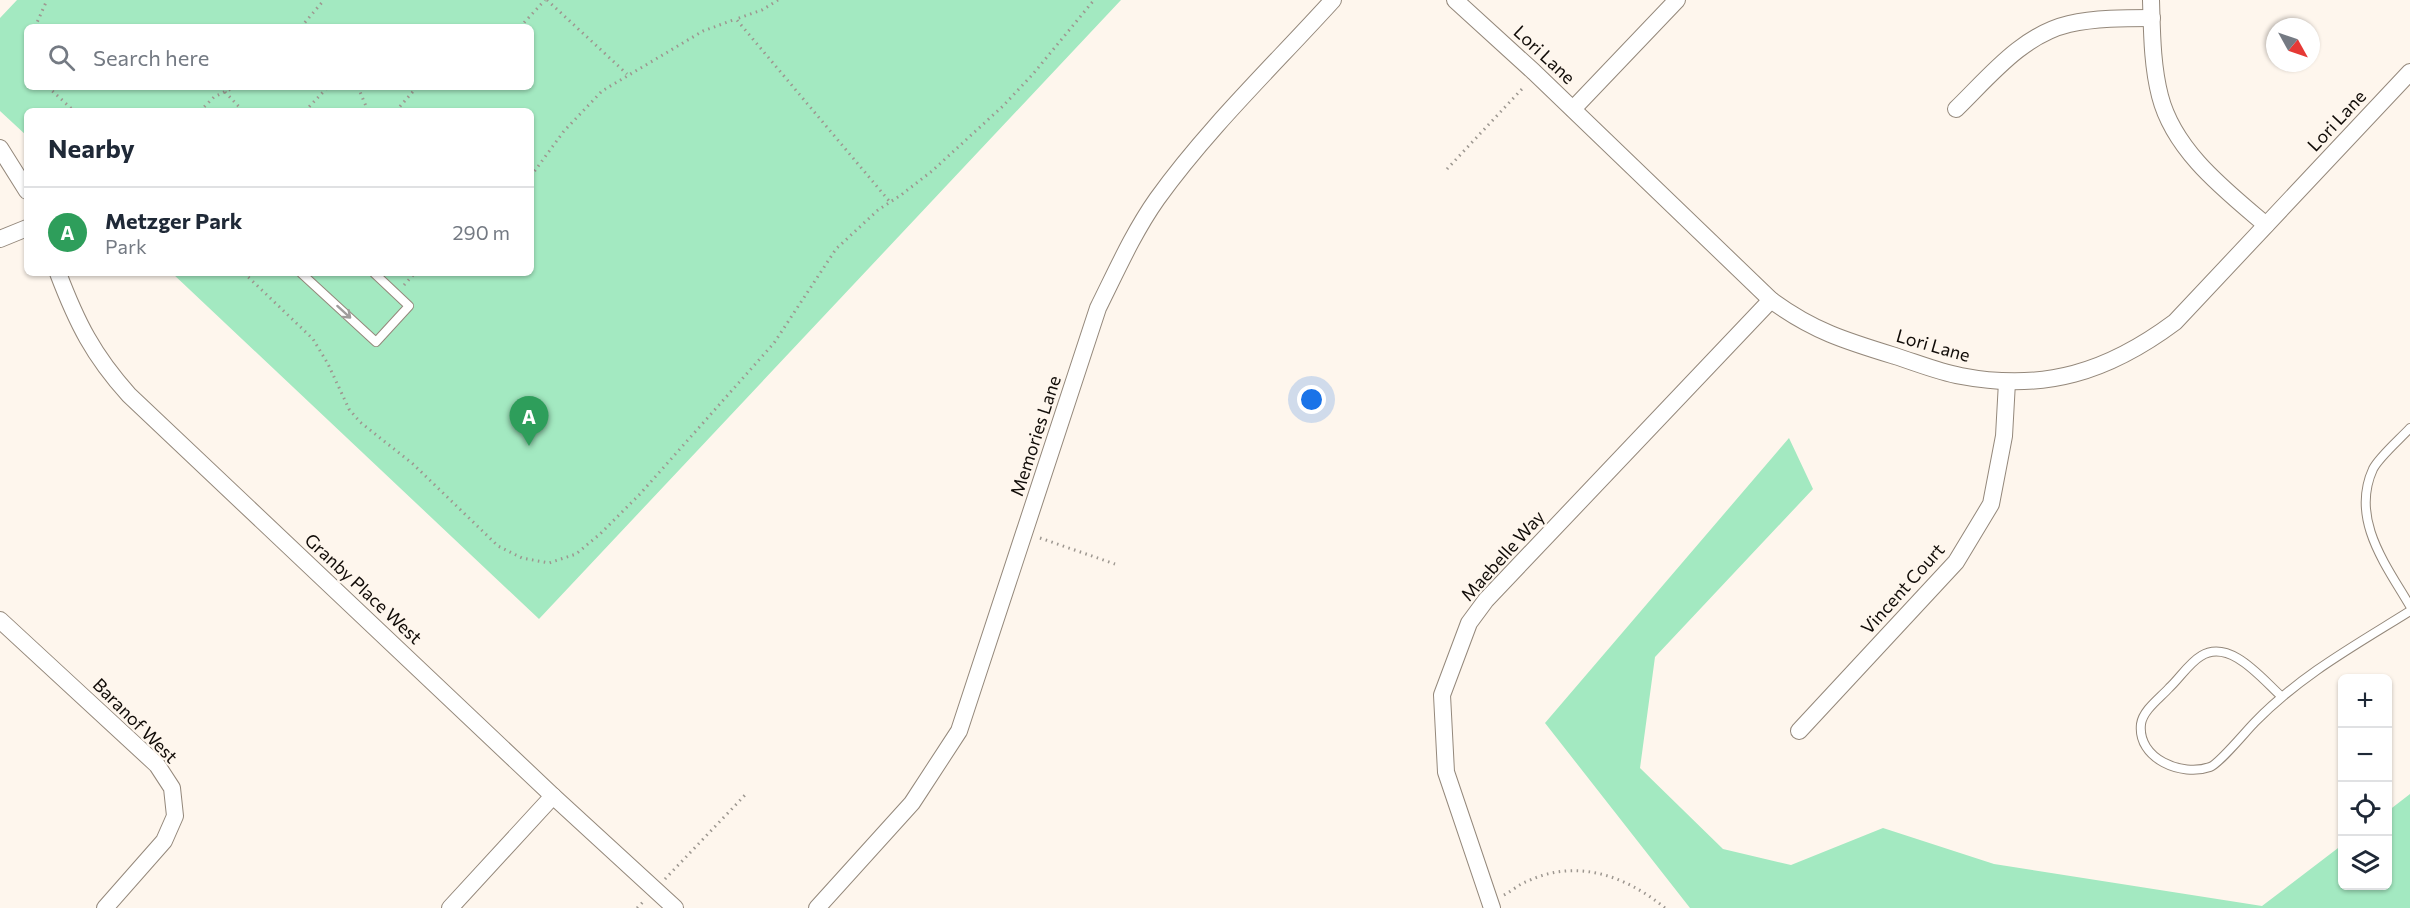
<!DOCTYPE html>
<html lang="en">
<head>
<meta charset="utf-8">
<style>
	:root { --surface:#fff; --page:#f6f6f7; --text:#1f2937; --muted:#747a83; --line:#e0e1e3; --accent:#0f766e }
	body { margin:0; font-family:Commissioner,sans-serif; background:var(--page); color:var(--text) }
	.controls { position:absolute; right:18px; bottom:18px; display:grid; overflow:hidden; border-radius:9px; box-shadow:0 2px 4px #0004 }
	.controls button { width:54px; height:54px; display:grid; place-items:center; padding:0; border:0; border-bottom:2px solid var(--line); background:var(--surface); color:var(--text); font:30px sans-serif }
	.compass { position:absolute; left:2266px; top:18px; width:54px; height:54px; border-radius:50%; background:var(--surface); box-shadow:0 2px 4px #0004; rotate:130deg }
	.you { position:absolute; left:1312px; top:400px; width:21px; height:21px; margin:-15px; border:4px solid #fff; border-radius:50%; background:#1a73e8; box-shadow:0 0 0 9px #1a73e833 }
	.badge { display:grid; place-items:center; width:39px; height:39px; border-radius:50%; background:var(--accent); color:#fff; font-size:20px; font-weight:700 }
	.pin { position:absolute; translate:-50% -50px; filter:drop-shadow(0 2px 3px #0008) }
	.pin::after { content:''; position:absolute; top:32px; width:21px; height:18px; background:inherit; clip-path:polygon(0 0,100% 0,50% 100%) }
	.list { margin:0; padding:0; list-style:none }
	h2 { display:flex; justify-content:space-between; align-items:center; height:78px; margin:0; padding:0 24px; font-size:26px }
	h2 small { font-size:20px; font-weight:400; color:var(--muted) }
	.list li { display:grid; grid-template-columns:39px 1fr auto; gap:18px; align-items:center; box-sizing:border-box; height:90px; padding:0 24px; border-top:2px solid var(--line) }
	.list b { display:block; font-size:22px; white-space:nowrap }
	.list p { margin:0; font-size:20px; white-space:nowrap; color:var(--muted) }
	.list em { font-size:20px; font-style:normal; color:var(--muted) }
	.icon { flex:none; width:33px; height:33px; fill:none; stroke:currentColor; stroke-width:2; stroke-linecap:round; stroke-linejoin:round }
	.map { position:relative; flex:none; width:2410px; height:908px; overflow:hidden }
	.search { position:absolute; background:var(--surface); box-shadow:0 2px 4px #0004; left:24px; top:24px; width:510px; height:66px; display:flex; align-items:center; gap:15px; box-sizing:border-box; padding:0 21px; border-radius:9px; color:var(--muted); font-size:22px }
	.panel { position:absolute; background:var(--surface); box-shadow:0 2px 4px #0004; left:24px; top:108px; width:510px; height:168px; border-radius:9px }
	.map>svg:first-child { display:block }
</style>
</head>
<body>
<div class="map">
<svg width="2410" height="908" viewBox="0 0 2410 908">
	<rect width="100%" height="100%" fill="#fef6ed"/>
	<g fill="#a3e9c1" fill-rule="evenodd">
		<path d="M17 0H1121L539 619 172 273H531V111H27V136L0 111V18ZM27 27H531V87H27Z"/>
		<path d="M1789 438 1813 489 1655 657 1640 768 1723 849 1791 865 1883 828 1994 864 2262 906 2342 845V886H2388V811L2410 794V908H1690L1545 723Z"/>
	</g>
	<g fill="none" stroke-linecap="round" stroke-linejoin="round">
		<g stroke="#94887b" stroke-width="10">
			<g id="service">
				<path d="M301 273 376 342 409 306 374 273"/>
				<path d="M2410 428C2400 439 2379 457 2373 469 2350 519 2386 565 2410 606"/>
				<path d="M2281 696C2262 679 2230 638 2201 656 2189 663 2179 679 2169 688 2160 698 2143 710 2141 724 2137 759 2182 777 2210 767 2219 764 2246 731 2255 722 2301 675 2354 646 2410 611"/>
			</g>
		</g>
		<g stroke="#94887b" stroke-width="18">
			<g id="minor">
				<path d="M1455 0 1534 72 1771 300C1813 331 1846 341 1895 356 1917 363 1939 372 1961 376 2044 392 2108 372 2175 322L2410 72"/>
				<path d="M2151 0C2152 32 2152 65 2160 96 2174 151 2225 190 2266 225"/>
				<path d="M1573 109 1677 0"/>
				<path d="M1956 109C1989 77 2022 35 2069 24 2095 18 2125 18 2152 18"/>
				<path d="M0 148 27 191"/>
				<path d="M0 239 27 228"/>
				<path d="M58 273C77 323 93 355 129 395L553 796 675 908"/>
				<path d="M0 620 157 765 172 788 175 816 164 841 105 908"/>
				<path d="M1799 731 1956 562 1991 504 2004 436 2007 382"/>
				<path d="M450 908 553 796"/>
				<path d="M817 908 912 803 959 731 1098 308C1116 272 1133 233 1157 199 1208 128 1274 65 1333 0"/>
				<path d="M1492 908 1446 772 1442 695 1469 623 1486 600 1771 300"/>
			</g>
		</g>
		<g stroke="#9d9790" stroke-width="3" stroke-dasharray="1.5 4.5" stroke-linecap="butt">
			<path d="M547 0 627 74"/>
			<path d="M778 0 762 10 736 19 890 202"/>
			<path d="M35 27 47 0"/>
			<path d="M301 27 324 0"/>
			<path d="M520 27 545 0"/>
			<path d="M48 87 74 111"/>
			<path d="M358 87 368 111"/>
			<path d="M225 92 243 111"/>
			<path d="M200 111 214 97 235 87"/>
			<path d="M305 111 328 87"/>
			<path d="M396 111 417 87"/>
			<path d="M1447 169 1522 89"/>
			<path d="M531 176 564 131 602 91 703 31 736 19"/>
			<path d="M244 273 313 339 328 364 349 409 360 422 413 464 498 546 522 558 549 563 576 554 600 534 640 494 774 343 836 249 878 210 901 195 932 171 1003 106 1033 74 1094 0"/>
			<path d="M404 285 415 273"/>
			<path d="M1040 538 1115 564"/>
			<path d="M665 879 747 793"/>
			<path d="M1504 895C1512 891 1519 884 1528 881 1577 858 1626 876 1665 908"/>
			<path d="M637 908 644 901"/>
		</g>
		<use href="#service" stroke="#fff" stroke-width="8"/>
		<use href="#minor" stroke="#fff" stroke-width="16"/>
	</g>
	<defs><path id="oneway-shaft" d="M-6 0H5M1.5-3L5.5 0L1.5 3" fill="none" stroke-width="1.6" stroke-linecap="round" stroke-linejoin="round" transform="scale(1.5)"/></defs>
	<use stroke="#9f9d9c" href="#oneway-shaft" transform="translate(344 312) rotate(42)"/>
	<g text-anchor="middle" stroke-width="4.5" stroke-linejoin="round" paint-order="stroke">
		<g font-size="18" fill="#100b07" stroke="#fef6ed">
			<text transform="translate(1544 55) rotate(43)" y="6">Lori Lane</text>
			<text transform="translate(2337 121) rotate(-47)" y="6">Lori Lane</text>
			<text transform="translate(1933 346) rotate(16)" y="6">Lori Lane</text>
			<text transform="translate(1036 436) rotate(-72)" y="6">Memories Lane</text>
			<text transform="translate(1503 556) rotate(-48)" y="6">Maebelle Way</text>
			<text transform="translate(363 589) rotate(43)" y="6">Granby Place West</text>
			<text transform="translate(1903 589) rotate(-48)" y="6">Vincent Court</text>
			<text transform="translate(135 721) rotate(45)" y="6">Baranof West</text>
		</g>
	</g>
</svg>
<div class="controls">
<button>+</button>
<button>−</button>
<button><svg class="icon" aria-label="locate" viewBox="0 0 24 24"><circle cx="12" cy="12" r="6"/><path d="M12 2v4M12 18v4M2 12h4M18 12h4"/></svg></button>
<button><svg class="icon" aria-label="layers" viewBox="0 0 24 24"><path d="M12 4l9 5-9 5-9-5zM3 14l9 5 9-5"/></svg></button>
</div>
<svg class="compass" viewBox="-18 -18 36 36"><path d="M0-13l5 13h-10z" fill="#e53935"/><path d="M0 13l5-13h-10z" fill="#747a83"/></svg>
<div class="you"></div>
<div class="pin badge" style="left:529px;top:446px;background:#2e9e5b">A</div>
<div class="search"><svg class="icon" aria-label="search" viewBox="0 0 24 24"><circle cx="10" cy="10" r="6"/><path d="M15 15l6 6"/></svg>Search here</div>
<section class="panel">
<h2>Nearby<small></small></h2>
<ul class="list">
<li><span class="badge" style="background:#2e9e5b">A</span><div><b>Metzger Park</b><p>Park</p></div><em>290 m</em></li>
</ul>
</section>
</div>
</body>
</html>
